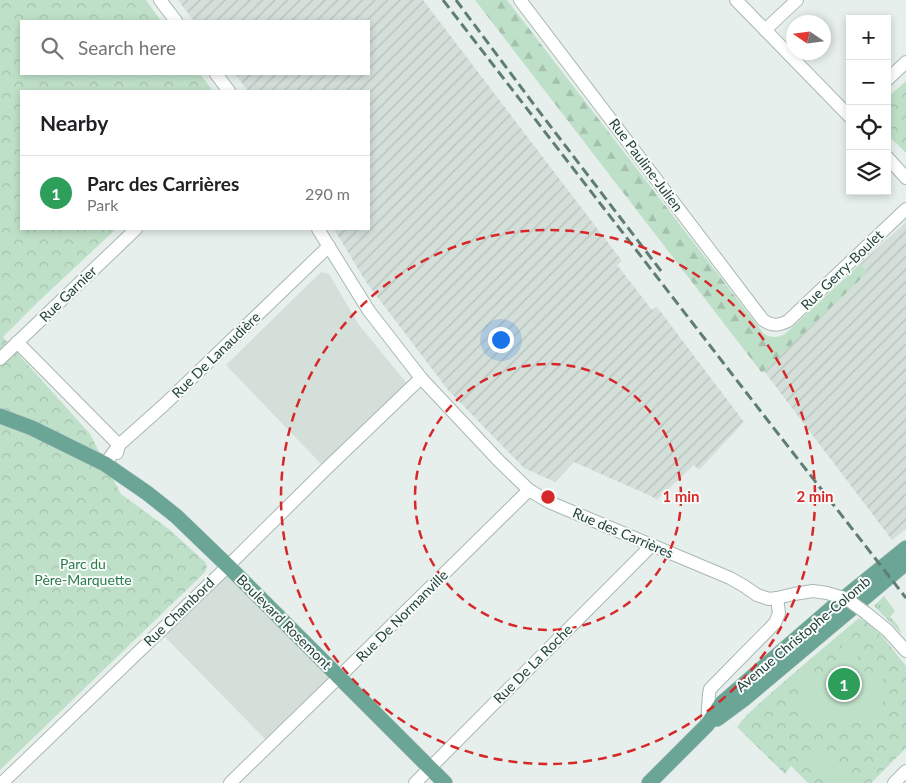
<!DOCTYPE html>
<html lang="en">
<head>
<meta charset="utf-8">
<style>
	:root { --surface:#fff; --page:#f6f6f6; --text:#202124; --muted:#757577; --line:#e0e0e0; --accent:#7f4e3f }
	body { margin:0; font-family:Lato,sans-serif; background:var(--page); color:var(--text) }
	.controls { position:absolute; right:15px; top:15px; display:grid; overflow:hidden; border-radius:0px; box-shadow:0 2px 8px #0003 }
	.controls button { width:45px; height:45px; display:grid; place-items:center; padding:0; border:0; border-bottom:1px solid var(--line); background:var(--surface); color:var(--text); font:25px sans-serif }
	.compass { position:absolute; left:786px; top:15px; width:45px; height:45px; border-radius:50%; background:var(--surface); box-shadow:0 2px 8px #0003; rotate:283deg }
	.you { position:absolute; left:500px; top:339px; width:18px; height:18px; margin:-12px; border:4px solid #fff; border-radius:50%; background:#1a73e8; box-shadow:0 0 0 8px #1a73e833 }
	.badge { display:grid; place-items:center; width:32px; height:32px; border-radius:50%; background:var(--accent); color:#fff; font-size:16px; font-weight:700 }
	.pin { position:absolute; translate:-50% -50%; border:2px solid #fff; box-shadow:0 1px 5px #0006 }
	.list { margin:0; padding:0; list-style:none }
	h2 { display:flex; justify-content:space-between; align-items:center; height:65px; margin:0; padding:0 20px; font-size:21px }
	h2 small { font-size:16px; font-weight:400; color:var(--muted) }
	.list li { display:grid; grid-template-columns:32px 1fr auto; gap:15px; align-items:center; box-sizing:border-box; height:75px; padding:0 20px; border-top:1px solid var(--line) }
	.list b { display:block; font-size:19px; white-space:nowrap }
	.list p { margin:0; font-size:16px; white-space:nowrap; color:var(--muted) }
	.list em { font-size:16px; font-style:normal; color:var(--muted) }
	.icon { flex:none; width:28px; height:28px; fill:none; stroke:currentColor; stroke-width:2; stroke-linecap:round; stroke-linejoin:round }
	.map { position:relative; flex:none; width:906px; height:783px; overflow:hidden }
	.search { position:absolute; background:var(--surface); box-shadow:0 2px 8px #0003; left:20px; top:20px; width:350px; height:55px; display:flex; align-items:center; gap:12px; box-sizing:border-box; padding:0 18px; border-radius:0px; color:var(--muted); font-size:19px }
	.panel { position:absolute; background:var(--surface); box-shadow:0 2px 8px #0003; left:20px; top:90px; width:350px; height:140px; border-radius:0px }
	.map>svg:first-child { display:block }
</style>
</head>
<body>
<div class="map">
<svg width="906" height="783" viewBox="0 0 906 783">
	<defs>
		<pattern id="industrial-furrows" width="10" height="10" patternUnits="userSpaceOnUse" patternTransform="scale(1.25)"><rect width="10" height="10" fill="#d4dfda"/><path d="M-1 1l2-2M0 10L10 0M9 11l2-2" fill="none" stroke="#b6c1bc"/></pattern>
		<pattern id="grass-tufts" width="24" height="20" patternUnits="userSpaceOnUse" patternTransform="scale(1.25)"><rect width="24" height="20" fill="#bfe0c8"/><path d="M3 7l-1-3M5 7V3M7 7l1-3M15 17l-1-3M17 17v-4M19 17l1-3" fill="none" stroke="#a4c1ad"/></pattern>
		<pattern id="forest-firs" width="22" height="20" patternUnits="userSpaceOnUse" patternTransform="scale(1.25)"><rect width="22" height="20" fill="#bfe0c8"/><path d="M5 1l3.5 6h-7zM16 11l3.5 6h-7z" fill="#a4c1ad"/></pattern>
		<pattern id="park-crowns" width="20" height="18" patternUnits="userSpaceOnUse" patternTransform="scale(1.25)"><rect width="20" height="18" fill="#bfe0c8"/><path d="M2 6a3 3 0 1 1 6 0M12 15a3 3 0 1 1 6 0" fill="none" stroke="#a4c1ad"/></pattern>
	</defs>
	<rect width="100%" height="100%" fill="#e6efeb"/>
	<g fill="#d4dfda">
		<path d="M321 272 329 274 359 325 409 386 324 467 226 365Z"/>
		<path d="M230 568 339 676 270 744 162 634Z"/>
	</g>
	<g fill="url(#industrial-furrows)">
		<path d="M178 0H423L622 261 617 265 652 310 657 307 744 422 699 470 694 465 657 500 653 497 574 462 555 482 524 468 448 390 366 282 334 229H369V91H248L235 74H369V21H194Z"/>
		<path d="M906 222V529L892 540 764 371 860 264Z"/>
	</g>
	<path fill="url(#grass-tufts)" d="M884 596 895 611 890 617 897 624 902 634 874 606Z"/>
	<path fill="url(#forest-firs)" d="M475 0H507L764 334C771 338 778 338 785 334L860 264 868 272 762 373Z"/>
	<g fill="url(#park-crowns)">
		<path d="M0 0H146L161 21H21V74H200L213 91H21V229H116L38 302 3 337 90 434 121 494 170 530 205 562 207 567 205 572 0 770Z"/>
		<path d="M906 81V153L887 134V98Z"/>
		<path d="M859 618 865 621 882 636 906 666V748L871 783H808L791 766 785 774 737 727C749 711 765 699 779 686 805 663 832 641 859 618Z"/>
	</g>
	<g fill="#bfe0c8">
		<path d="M845 638 853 640V649L859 655 855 662 847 660 838 663 834 654 841 649Z"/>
		<rect x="798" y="675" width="85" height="45"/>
		<path d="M818 749 852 782 851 783H835L809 758Z"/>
	</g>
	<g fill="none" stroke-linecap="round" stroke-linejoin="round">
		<g stroke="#a8b8b2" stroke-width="14">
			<g id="minor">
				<path d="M160 0 176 21"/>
				<path d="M520 0 763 320C772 326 778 326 788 321L906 209"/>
				<path d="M736 0 850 117"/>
				<path d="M765 30 797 0"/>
				<path d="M216 74 229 91"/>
				<path d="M887 80 906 62"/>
				<path d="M887 157 906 178"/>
				<path d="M318 229 369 311 421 378 498 460 529 490 549 502 730 578 744 586 757 595 769 599 777 598 794 594 813 591 827 593"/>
				<path d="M17 342 113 439 119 445 117 453"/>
				<path d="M0 359 136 229"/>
				<path d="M105 464 119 445 165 404 329 246"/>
				<path d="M866 613 887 630 906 651"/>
				<path d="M707 725 709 694 710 689 775 623 779 613 777 598"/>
				<path d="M2 783 228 566 325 470 421 378"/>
				<path d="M230 783 339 677 529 490"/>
				<path d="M415 783 652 545"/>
				<path d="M894 783 906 771"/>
			</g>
		</g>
		<g stroke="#c2cac8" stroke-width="16">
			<g id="major">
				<path d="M0 416 32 428 105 464 147 493 176 516 230 568 445 783"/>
				<path d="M717 719 744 699 906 563"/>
				<path d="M649 783 707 725 722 703 833 607 906 548"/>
			</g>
		</g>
		<use href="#minor" stroke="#fff" stroke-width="12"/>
		<use href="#major" stroke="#6aa596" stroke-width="15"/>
		<g stroke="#5f7d75" stroke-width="3" stroke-dasharray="10 5" stroke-linecap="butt">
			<path d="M443 0 769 422 906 598"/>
			<path d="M456 0 535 106 661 271"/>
		</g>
		<g stroke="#a8b8b2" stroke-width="14" stroke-linecap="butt">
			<path id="minor-bridge" d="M827 593 847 599 866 613"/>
		</g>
		<use href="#minor-bridge" stroke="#fff" stroke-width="12"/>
	</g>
	<g fill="none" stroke="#d62828" stroke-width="2.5" stroke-dasharray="9 6">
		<circle cx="548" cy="497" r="133"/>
		<circle cx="548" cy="497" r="267"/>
	</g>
	<g text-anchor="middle" stroke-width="4" stroke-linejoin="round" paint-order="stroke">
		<g font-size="14" fill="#24423a" stroke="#f7fbf9">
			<text transform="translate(646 165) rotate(53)" y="5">Rue Pauline-Julien</text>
			<text transform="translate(842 270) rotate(-44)" y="5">Rue Gerry-Boulet</text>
			<text transform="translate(68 294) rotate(-44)" y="5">Rue Garnier</text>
			<text transform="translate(216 355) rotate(-44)" y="5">Rue De Lanaudière</text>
			<text transform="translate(623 533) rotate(23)" y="5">Rue des Carrières</text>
			<text transform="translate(179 612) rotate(-44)" y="5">Rue Chambord</text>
			<text transform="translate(402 616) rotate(-45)" y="5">Rue De Normanville</text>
			<text transform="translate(284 622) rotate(45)" y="5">Boulevard Rosemont</text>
			<text transform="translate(803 634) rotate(-40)" y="5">Avenue Christophe-Colomb</text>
			<text transform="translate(533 664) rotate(-45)" y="5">Rue De La Roche</text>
		</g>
		<g font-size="14" fill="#2d7a4b" stroke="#f7fbf9">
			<text x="83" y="569">Parc du<tspan x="83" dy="16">Père-Marquette</tspan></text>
		</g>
	</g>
	<circle cx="548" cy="497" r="8" fill="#d62828" stroke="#f7fbf9" stroke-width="2.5"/>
	<g font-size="15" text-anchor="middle" font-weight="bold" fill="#d62828" stroke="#f7fbf9" stroke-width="4" stroke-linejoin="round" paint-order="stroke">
		<text x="681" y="502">1 min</text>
		<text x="815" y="502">2 min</text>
	</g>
</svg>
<div class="controls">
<button>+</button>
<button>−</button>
<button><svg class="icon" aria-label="locate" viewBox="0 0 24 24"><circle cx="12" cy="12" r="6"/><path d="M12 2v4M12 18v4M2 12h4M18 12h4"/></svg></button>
<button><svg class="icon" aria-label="layers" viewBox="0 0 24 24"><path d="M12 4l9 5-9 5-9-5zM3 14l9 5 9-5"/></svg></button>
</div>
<svg class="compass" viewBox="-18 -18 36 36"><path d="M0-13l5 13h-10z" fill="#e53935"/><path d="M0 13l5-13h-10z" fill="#757577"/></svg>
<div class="you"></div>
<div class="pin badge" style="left:844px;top:684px;background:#2e9e5b">1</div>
<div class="search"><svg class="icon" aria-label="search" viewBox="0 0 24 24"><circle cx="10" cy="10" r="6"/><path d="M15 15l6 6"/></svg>Search here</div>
<section class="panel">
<h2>Nearby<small></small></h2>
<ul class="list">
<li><span class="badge" style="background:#2e9e5b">1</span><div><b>Parc des Carrières</b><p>Park</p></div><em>290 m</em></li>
</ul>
</section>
</div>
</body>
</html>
